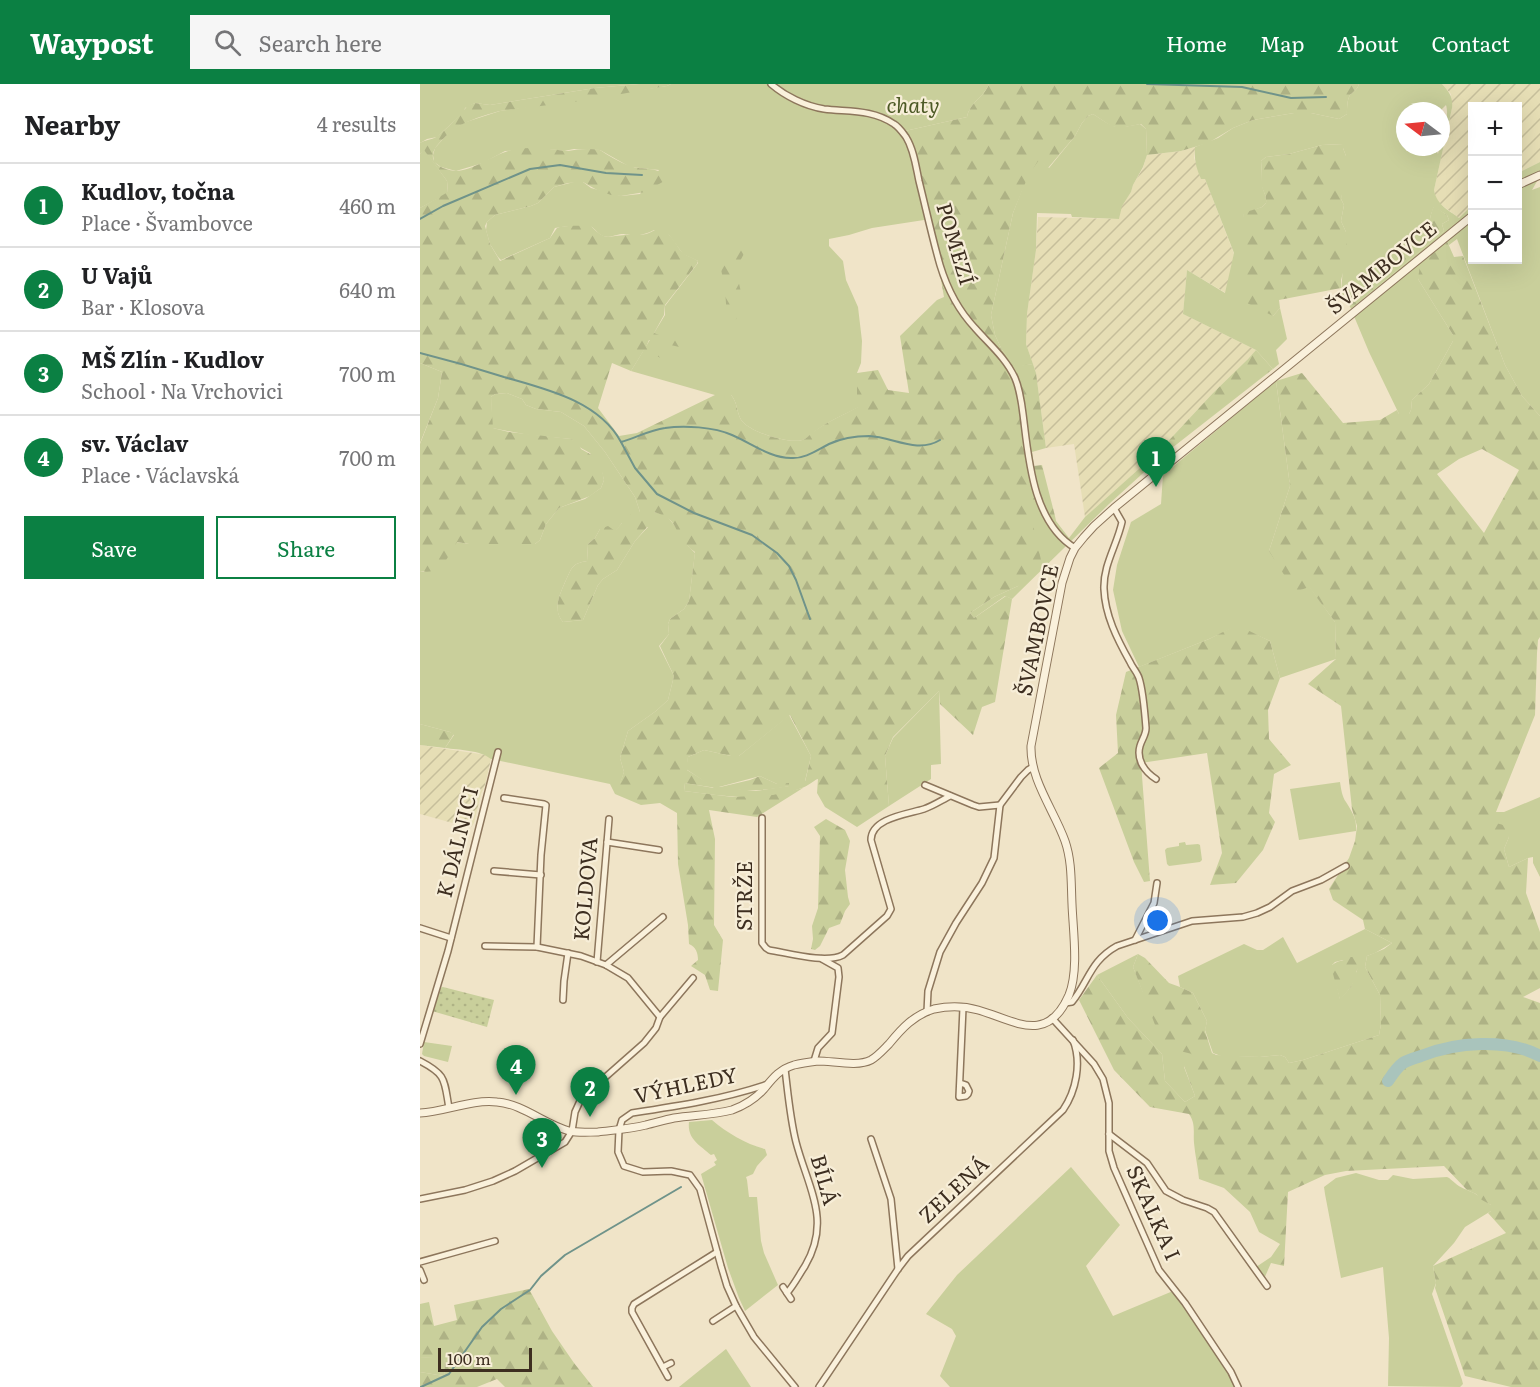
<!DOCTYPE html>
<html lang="en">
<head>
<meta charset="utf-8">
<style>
	:root { --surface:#fff; --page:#f6f6f6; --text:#202124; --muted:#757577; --line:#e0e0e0; --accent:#0b8043 }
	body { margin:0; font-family:Literata,serif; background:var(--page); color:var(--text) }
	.controls { position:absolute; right:18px; top:18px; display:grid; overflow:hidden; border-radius:0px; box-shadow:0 6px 24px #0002 }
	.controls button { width:54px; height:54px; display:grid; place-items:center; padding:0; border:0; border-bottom:2px solid var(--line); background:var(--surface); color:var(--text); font:30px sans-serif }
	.compass { position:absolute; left:976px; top:18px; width:54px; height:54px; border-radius:50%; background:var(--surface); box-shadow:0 6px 24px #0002; rotate:286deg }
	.scale { position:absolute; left:18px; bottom:15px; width:94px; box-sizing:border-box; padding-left:6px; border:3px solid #3d2e20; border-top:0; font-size:16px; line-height:21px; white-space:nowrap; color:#3d2e20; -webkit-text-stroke:4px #f7eed8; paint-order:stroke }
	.you { position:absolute; left:738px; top:837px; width:21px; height:21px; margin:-15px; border:4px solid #fff; border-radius:50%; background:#1a73e8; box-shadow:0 0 0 9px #1a73e833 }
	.badge { display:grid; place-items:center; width:39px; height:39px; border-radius:50%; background:var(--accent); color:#fff; font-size:20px; font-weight:700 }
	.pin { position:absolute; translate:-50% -50px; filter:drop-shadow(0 2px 3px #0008) }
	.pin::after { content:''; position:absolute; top:32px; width:21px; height:18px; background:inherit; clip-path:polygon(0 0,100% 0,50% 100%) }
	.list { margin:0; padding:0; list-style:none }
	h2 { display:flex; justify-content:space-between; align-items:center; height:78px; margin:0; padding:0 24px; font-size:26px }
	h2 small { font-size:20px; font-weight:400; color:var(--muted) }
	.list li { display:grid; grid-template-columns:39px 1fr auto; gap:18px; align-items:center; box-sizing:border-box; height:84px; padding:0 24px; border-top:2px solid var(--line) }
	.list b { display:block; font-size:22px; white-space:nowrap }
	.list p { margin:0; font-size:20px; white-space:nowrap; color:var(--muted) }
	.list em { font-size:20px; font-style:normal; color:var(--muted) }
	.actions { display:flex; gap:12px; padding:18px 24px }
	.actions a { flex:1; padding:14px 0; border:2px solid var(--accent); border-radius:0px; text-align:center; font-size:21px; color:var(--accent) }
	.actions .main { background:var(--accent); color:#fff }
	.icon { flex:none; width:33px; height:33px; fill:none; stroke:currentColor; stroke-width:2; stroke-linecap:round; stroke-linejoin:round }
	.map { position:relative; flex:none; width:1120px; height:1303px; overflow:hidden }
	header { display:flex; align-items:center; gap:36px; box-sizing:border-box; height:84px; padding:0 30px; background:var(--accent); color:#fff }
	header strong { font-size:28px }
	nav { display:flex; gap:33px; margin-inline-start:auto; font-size:21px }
	.search { width:420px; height:54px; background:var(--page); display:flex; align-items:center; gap:15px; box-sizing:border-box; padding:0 21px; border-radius:0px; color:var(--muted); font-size:22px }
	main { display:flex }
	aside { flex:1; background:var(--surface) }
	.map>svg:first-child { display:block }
</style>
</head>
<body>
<header>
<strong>Waypost</strong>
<div class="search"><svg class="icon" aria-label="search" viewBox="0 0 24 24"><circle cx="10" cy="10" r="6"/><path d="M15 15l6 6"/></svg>Search here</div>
<nav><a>Home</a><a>Map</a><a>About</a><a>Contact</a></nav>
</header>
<main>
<aside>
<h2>Nearby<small>4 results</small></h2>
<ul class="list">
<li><span class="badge">1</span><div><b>Kudlov, točna</b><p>Place · Švambovce</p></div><em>460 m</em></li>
<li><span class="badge">2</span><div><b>U Vajů</b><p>Bar · Klosova</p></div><em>640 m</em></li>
<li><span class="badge">3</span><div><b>MŠ Zlín - Kudlov</b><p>School · Na Vrchovici</p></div><em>700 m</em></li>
<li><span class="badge">4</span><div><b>sv. Václav</b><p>Place · Václavská</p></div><em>700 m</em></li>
</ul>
<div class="actions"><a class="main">Save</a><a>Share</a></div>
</aside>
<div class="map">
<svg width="1120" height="1303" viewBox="0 0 1120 1303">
	<defs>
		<pattern id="farmland-furrows" width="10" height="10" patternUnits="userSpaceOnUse" patternTransform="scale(1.5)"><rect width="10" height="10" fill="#e6deb5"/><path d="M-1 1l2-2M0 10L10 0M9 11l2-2" fill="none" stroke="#c6bf9b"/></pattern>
		<pattern id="forest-firs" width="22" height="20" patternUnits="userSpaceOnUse" patternTransform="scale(1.5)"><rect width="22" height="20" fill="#c9cf9b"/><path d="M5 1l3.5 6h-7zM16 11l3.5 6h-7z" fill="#aeb285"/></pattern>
		<pattern id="park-dots" width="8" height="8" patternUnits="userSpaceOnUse" patternTransform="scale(1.5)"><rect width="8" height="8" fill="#c9cf9b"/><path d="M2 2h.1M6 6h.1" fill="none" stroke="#aeb285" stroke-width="1.8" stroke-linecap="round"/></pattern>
	</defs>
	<rect width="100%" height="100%" fill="#f0e4c8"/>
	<g fill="url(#farmland-furrows)">
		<path d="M1022 0H1120V78L1098 89V22H1052V121L1039 134 1019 119 1016 115 1014 106 1032 24 1031 10Z"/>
		<path d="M775 63 774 74 781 94 785 95 814 170 806 209 767 186 763 230 836 266 828 275 793 309 739 367 665 433 654 360 626 364 616 289 606 260 607 230 616 166 618 133 699 135 701 122 711 108 713 101 723 84 727 71 761 67Z"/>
		<path d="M0 661 60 670 69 672 71 675 65 701 61 710 54 739 51 743H47L0 730Z"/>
	</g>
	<g fill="#c9cf9b" fill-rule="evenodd">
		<path d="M0 0H219L175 4 70 21 55 19 45 24 44 28 17 53 7 55 0 59Z"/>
		<path d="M251 0H569C564 13 550 18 547 33L485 47 510 136H504L452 144 429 151 409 155V162L423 177 426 196 438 223 442 257 441 279 437 289V297L439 323C423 331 407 338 394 348 390 351 387 355 382 356 369 360 335 349 325 340 316 333 319 320 311 311H295L211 287 245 231V222L278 179V177L263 170 249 151 234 146C227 150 219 152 211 151 210 151 202 150 202 150 194 151 191 154 183 152 178 150 177 147 172 143 168 141 140 142 135 144L130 154 81 176 78 173 70 160 66 146 67 138 75 131 111 122 118 119 134 103 154 98H163L171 104 201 112 220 110 239 86 210 83 180 66 154 65 144 67 130 65 85 67 63 79 36 87 21 83 14 78 13 71 15 64 31 46 46 38 80 27 247 2Z"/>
		<path d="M939 0H1022C1030 9 1033 13 1032 24L1014 106C1017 121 1027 125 1039 134L1052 121V176H1098V89L1120 78V92L1112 106 1120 103V332L1102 312 1085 281 1037 155 1029 161 1027 157 998 195 1033 251V257L1009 300 992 316 991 326 989 330H979L949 268 931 225 1024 147 1022 140 1029 136 1027 131 1014 123C1008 134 1010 147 1004 157L924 216 921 208 926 148 921 137 924 121 921 115 926 72 923 64V60L902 61 869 70 846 73 841 77C842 85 841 92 842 99 842 106 847 111 846 119L842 123 823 130 853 232 860 224 867 255 856 266 859 280 853 285 836 266 763 230 767 186 805 209 814 169 785 95H781C776 84 774 75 775 63L798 54 813 44 833 36 874 29H891L919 35 927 30C927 24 927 16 930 11 934 7 937 6 939 0ZM1026 21C1030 34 1021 58 1018 70L1015 63H985V27H1021V29L1022 25Z"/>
		<path d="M673 30C696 45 693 45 720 40L726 45 727 71 723 83 713 101 711 108 702 122 699 135 652 133 651 130 617 129 616 166 607 230 606 260 613 280 596 283 582 266 575 251 571 231 593 129 608 90 619 75 629 84 655 52 662 39 668 32Z"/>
		<path d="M4 65 27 97 28 109 0 124V70Z"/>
		<path d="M0 279 22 288 18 314 0 359Z"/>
		<path d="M856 297 870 402 849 467 889 502 915 538 916 575 860 594 850 557 817 542 789 555 719 583 702 547 693 506 697 481 711 438 741 420 743 391Z"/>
		<path d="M87 309 102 315 106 321 116 325 141 328 164 342 185 368 215 413 220 428H234L246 431 258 446 268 462 275 469 269 517 264 525 250 535 248 540 249 550 239 562 254 592 248 616 236 627 208 647 200 674 204 688 200 700H190L71 675C60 666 39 666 25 664L34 651 30 648 0 640V487L4 488 28 471 36 458 49 460H115L120 456 126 440 139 424 147 421 165 415 181 404 184 396 182 388 170 369 161 364 151 355 109 351 72 344 71 313 75 310ZM202 439 228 443 215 457 197 486 183 495 178 501 163 536 143 538C132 525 140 510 146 496 148 492 150 486 153 483 156 479 162 478 167 477L168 460 175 454 180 445 195 448Z"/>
		<path d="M739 367 743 371 689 420 592 515 585 512 554 534 550 529 574 513 598 502 611 432H635L636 437 649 454 665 433Z"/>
		<path d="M519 607 521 680 511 681V695L469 722 465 672 473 654Z"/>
		<path d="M369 631 391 672 385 697 398 694C393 698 387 702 382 704 344 719 302 712 264 707L265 699 294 704 266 685 268 673 284 666 311 672H319ZM340 692 357 700 369 702 336 707 299 703Z"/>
		<path d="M920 698C921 704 922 713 926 718 932 728 937 734 936 747L879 756 870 705Z"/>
		<path d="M1120 713V793L1113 779V773L1108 774 1089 783 1084 765 1089 753 1076 740V728H1084Z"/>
		<path d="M765 758 766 761 778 760 780 761 782 776 780 778 749 782 747 780 745 766 747 764 759 762V759Z"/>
		<path d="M945 845 972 859 955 869 947 872 945 883 960 911 961 940 959 951 883 976 869 979 865 973 860 971 840 973 801 972 793 969 785 946 787 937 773 909 760 903 758 892 824 860 837 866H843L863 853 877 879ZM923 876H926L938 883 931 903 920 915 912 881 915 878Z"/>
		<path d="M718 870 713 883 723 908 773 970 764 983 775 1012 765 1018 745 997 742 970 708 934 677 891Z"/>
		<path d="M4 958 32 962 28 978 4 972 2 970Z"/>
		<path d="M292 1036C307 1049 326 1060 345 1065L347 1071 337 1082 333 1090 326 1093 327 1096 329 1113H337L341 1157 344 1169 358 1201 325 1227 319 1214 308 1184 281 1090 296 1081 294 1078 297 1076 294 1070 291 1071C280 1061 267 1055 269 1038Z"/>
		<path d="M651 1083 700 1141 666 1182 693 1232 753 1207 761 1218 807 1287 815 1303H530L520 1292 536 1252 532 1245 506 1230 537 1191Z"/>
		<path d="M936 1089 959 1096H968L973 1091 993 1095 1027 1093C1030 1094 1032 1097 1035 1099 1040 1104 1048 1106 1054 1109 1060 1112 1065 1118 1071 1121V1127L1045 1143 1034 1159 1013 1182 1016 1199 1012 1210 1042 1296 1043 1300 1040 1303 968 1302 969 1254 963 1183 921 1194 905 1110 904 1103 916 1094Z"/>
		<path d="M306 1265 331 1303H259Z"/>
		<path d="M0 1273 25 1274 24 1292 0 1288Z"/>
	</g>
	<g fill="url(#forest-firs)" fill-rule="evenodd">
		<path d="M219 0H251L247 2 161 17 80 27C59 33 39 38 23 55 19 59 14 64 13 70 11 82 27 86 36 87 51 87 74 71 88 67 99 63 117 64 129 65 135 65 141 67 148 67 158 65 169 64 180 66 189 72 199 78 210 82 223 87 236 81 246 93V96L225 108 201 112 191 111 177 106 163 98 148 99 134 103 118 119 111 122 75 131 67 138 65 142 70 160 80 177 130 154 137 144C145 141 161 142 171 142 185 157 187 152 205 151 213 150 221 152 229 149 234 147 237 143 242 146 251 149 256 161 261 167 265 172 272 173 278 177L277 180 245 221 244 231 234 249C247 255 263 253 277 258L274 264 268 265 229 256 226 263 236 267 250 269 248 275 244 276 237 272H222L224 266 211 287 192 279 178 324 199 352 217 349 295 311H311C319 320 316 333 325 340 335 349 369 360 382 356 387 355 389 351 393 348 407 338 423 331 438 323L437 311V289L458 286 468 306 489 309 480 252 517 216 524 213C514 157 506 100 485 47L547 33C550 18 564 13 569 0H939C937 6 934 7 930 11 927 16 927 24 927 30L919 35 891 29H874L833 36 813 44 788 59 761 67 727 71 726 45 721 40 700 44 691 42 673 30 668 32 662 39 655 52 628 84 619 76 609 90 593 129 571 231 575 251 582 266 596 282 613 280 616 289 626 364 612 368 614 382 622 381 635 432H611L621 476 598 502 574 513 550 529 554 534 586 512 592 515 575 618 562 623 553 651 520 620 519 607 473 653 465 672 469 722 437 743 405 723 397 709 398 695 385 698 391 672 370 631 319 672H311L284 666 268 673 267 686 296 704 330 696 340 692 357 700 369 699V702C333 710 301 705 265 699L264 707 313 713 353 711 383 704 337 733 289 726 295 755 294 841 303 856 298 907 290 906 285 891 271 882 278 876C278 869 276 863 269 860L268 841 258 780 257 729 240 719 221 721 195 710 190 700 200 699 204 688 200 674 208 647 236 627 248 616 254 592 240 562 249 550 248 540 250 535 264 525 269 517 275 468C273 466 270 465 268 462 252 448 261 436 234 428L230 430 220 428 215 413 185 368 164 342 141 328 116 325 106 321 102 315 87 309 75 310 71 313 73 344 89 348 151 355 159 360 161 365 179 375 181 380 184 396 181 404 170 412 139 424 126 440 120 456 115 460H49L37 458C27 473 22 492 0 487V360L18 314 22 288 0 279V124L28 108 27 97 4 66 0 70V59C5 56 9 56 14 54 20 52 44 28 47 22L55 19 70 21 175 4Z"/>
		<path d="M923 60V64L926 72 928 83 921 115 924 121 921 137 926 148 927 163V175L921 196V204L859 216 860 224 853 232 827 219 823 129 842 123 846 119C847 111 842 106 841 99 841 92 842 85 841 77L846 73 869 70 902 61Z"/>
		<path d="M1014 122 1027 131 1029 136 1022 140 1024 147 931 225 926 214 1004 157C1010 147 1008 134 1014 122Z"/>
		<path d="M1027 157 1034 173 1043 172 1085 281 1102 312 1120 332V553L1118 556 1117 569 1115 631 1076 728V739L1087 742 1089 753 1084 765 1089 783 1108 774 1106 809 1120 848V904L1103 913 1120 919V1303H1091L1045 1292 1015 1204 1016 1199 1013 1182 1086 1149 1068 1129 1071 1127V1121L1062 1116 1056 1110 1047 1106 1024 1082 926 1087 905 1091 868 1108 864 1182 851 1179 844 1195 836 1183 851 1173 860 1160 839 1148 830 1128 804 1104 779 1095C778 1083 775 1071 774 1059 773 1048 776 1040 769 1030L730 1023 694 986 659 916 677 891 708 934 742 970 745 997 765 1018 775 1012 764 982 772 970 752 965 737 946 713 883 718 870 725 874 749 899 760 903 773 909 787 937 785 947 792 969 796 971 840 973 860 971 865 973 869 979 883 976 959 951 961 940 960 911 945 883 947 872 964 865 972 859 945 845 943 836 913 816 909 805 929 774 935 757 937 742 932 725 921 622 888 600 916 575 915 538 889 503 875 508 849 467 870 402 856 297 882 289 923 339 960 336 977 326 979 330H989L991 326 992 316 1009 300 1033 257V251L998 195 1000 181ZM1062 365 1099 386 1064 449 1017 390 1039 375Z"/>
		<path d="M321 163 326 166 319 179 316 187 321 208 322 214 318 224 315 242 312 243 307 234 305 205 300 180 305 165Z"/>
		<path d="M836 266 853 285 743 371 739 367 793 309 828 275Z"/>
		<path d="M214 430 225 434 228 442 215 457 197 486 183 495 178 501 163 536 143 538C132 525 140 510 146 496 148 492 150 486 153 483 156 479 162 478 167 477L168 460 175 454 180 445 188 442 195 447 202 439 205 432Z"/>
		<path d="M817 541 850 557 860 594 848 626 849 655 871 681 854 690 849 729 855 738 843 766 816 799 790 801 802 769 787 669 721 679 730 797 724 798 714 778 679 684 698 669 696 631 706 588 789 555Z"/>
		<path d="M0 640 30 648 34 650 25 664 0 661Z"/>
		<path d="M406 735 425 746 430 757 425 786 428 813 430 820 425 827 420 840 409 844 400 862 395 866 391 865 393 855 392 842 398 824 400 752 394 743Z"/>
		<path d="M930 873H935L941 877 940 881 936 888V893L931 903 920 916 912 886V881C918 876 925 877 930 873Z"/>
		<path d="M109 1205 132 1247 154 1279 173 1303H85L77 1295 57 1303H0V1288L24 1292 25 1275 0 1273V1220L9 1218 14 1242 37 1236 34 1221Z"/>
	</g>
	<path fill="url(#park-dots)" d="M23 903 74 916 67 943 12 927 19 904Z"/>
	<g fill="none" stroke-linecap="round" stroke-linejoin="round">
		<g stroke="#6f938a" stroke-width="2">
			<path d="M727 0 822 3 871 14 906 13"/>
			<path d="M0 135 23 122 110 85 140 81 186 89 222 91"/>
			<path d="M0 269C28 276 56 284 84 293 126 305 179 317 201 358 215 354 230 346 245 344 264 341 294 343 312 351 331 359 350 374 371 374 385 375 397 366 409 360 422 354 435 352 449 352 473 353 497 370 520 356"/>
			<path d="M201 358 215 384 237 410 274 429 332 451 357 469 369 482 376 496 390 535"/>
			<path d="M1 1303 29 1290 62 1243 81 1225 110 1206 121 1192 145 1171 261 1103"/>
		</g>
		<path stroke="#a9c4bc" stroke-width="12" d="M968 997C972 991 977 983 983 979 988 976 995 974 1001 972 1036 958 1086 954 1120 972"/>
		<g stroke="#8d765c" stroke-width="8">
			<g id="minor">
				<path d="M351 0C365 12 385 22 404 25 428 28 452 25 474 40 479 43 483 49 486 53 494 66 496 83 499 97 506 125 512 153 520 181 527 204 539 227 555 244 569 260 586 274 595 294 601 308 602 323 604 338 609 381 615 440 655 464"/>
				<path d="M694 424 702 438C697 461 683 481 684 505 685 531 697 555 710 578 712 583 717 588 719 594 723 606 725 631 726 644 726 651 722 655 720 662 716 676 725 688 736 695"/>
				<path d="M505 701 553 721 559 723 580 721"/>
				<path d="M84 714 124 720 126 721 121 771 117 863"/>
				<path d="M342 734V859L346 864 349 866C368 869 406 880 423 871L467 832 471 825 451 756C451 734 488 730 504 725 513 722 522 716 530 712"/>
				<path d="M187 758 239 766"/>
				<path d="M74 787 121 791"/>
				<path d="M0 844 31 854"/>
				<path d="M715 856 734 819 737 799"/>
				<path d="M65 862 117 863 161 872 186 881 208 894 240 933"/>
				<path d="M177 878 189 735"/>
				<path d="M186 881 243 833"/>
				<path d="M143 916 144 897 148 869"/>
				<path d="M645 919 652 918C669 897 670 877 697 862L772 837 823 833 837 829 850 823 872 807 901 796 926 782"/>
				<path d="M507 928 508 907 520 868 536 839 562 799 574 774 580 721 601 693 608 686 613 683"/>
				<path d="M632 934 674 980 683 995 689 1019V1067L694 1084 739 1186 765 1219 811 1288 818 1303"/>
				<path d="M0 960 28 867 78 668"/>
				<path d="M0 977C27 991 24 996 29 1024"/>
				<path d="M394 977 398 964 412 949 419 893 418 884 402 875"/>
				<path d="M365 985C368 1009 370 1034 376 1058 388 1104 412 1136 385 1182 379 1191 374 1201 367 1209"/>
				<path d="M540 999 546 1001 549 1007 548 1010 546 1012 539 1013 543 924"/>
				<path d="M348 1000C304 1015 258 1022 212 1029L202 1036 199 1046 198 1068 204 1082 223 1088 251 1087 270 1091 280 1105 301 1182 307 1202 316 1222 334 1253 375 1303"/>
				<path d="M689 1050 727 1079 746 1107 763 1116 787 1124 794 1128 847 1202"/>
				<path d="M451 1055 471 1115 478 1185"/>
				<path d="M0 1115 45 1106 73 1097 95 1087 145 1058 152 1047 155 1028 160 1017 173 1004 224 959 236 944 240 933 273 894"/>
				<path d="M0 1178 75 1157"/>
				<path d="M0 1186 4 1196"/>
				<path d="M363 1203 371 1215"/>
				<path d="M293 1237 316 1222"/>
				<path d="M243 1283 251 1279"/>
				<path d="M248 1293 212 1228V1224L214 1220 297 1168"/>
				<path d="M399 1303 478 1185 488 1172 643 1026C656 1007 662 979 653 956"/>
			</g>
		</g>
		<g stroke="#8d765c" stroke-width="9">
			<g id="tertiary">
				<path d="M1098 101 1120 91"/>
				<path d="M0 1029C25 1028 51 1015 77 1018 103 1020 124 1040 149 1047 158 1049 168 1048 178 1048 194 1046 210 1045 226 1041 235 1039 244 1036 254 1034 273 1031 293 1031 312 1026 323 1022 336 1014 344 1005 353 994 360 985 374 981 382 979 390 978 398 977 413 977 438 983 451 976 458 972 463 966 469 960 482 944 494 931 514 925 528 922 544 922 558 926 594 936 627 962 649 911 659 886 653 847 652 820 651 799 652 777 645 757 634 726 610 696 611 662L642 499 650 474 655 464 664 453 674 442 694 424 1052 132"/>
			</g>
		</g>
		<use href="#minor" stroke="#faf1dc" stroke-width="5"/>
		<use href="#tertiary" stroke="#faf1dc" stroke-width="7"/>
	</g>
	<g text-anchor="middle" stroke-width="4.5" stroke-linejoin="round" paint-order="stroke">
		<g font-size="21" font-style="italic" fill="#4d5a26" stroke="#f7eed8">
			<text x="493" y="29">chaty</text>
		</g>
		<g font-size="21" fill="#3d2e20" stroke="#f7eed8">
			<text transform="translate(535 160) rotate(73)" y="7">POMEZÍ</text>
			<text transform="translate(962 184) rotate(-39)" y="7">ŠVAMBOVCE</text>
			<text transform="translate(618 546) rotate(-78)" y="7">ŠVAMBOVCE</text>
			<text transform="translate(38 758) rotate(-76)" y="7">K DÁLNICI</text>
			<text transform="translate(166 805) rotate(-85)" y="7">KOLDOVA</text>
			<text transform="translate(325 812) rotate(-90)" y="7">STRŽE</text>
			<text transform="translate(266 1002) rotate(-12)" y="7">VÝHLEDY</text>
			<text transform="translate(404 1096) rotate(74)" y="7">BÍLÁ</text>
			<text transform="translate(534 1106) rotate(-43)" y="7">ZELENÁ</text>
			<text transform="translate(733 1129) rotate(66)" y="7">SKALKA I</text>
		</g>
	</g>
</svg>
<div class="controls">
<button>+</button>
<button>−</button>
<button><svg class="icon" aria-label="locate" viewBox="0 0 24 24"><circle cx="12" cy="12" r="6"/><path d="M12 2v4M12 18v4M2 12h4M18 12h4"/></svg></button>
</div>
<svg class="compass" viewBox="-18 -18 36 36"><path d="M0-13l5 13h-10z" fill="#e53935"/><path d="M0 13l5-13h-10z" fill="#757577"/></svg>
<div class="scale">100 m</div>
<div class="you"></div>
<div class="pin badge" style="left:736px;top:403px">1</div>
<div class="pin badge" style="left:170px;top:1033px">2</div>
<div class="pin badge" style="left:122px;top:1084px">3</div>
<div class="pin badge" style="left:96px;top:1011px">4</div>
</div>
</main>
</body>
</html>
